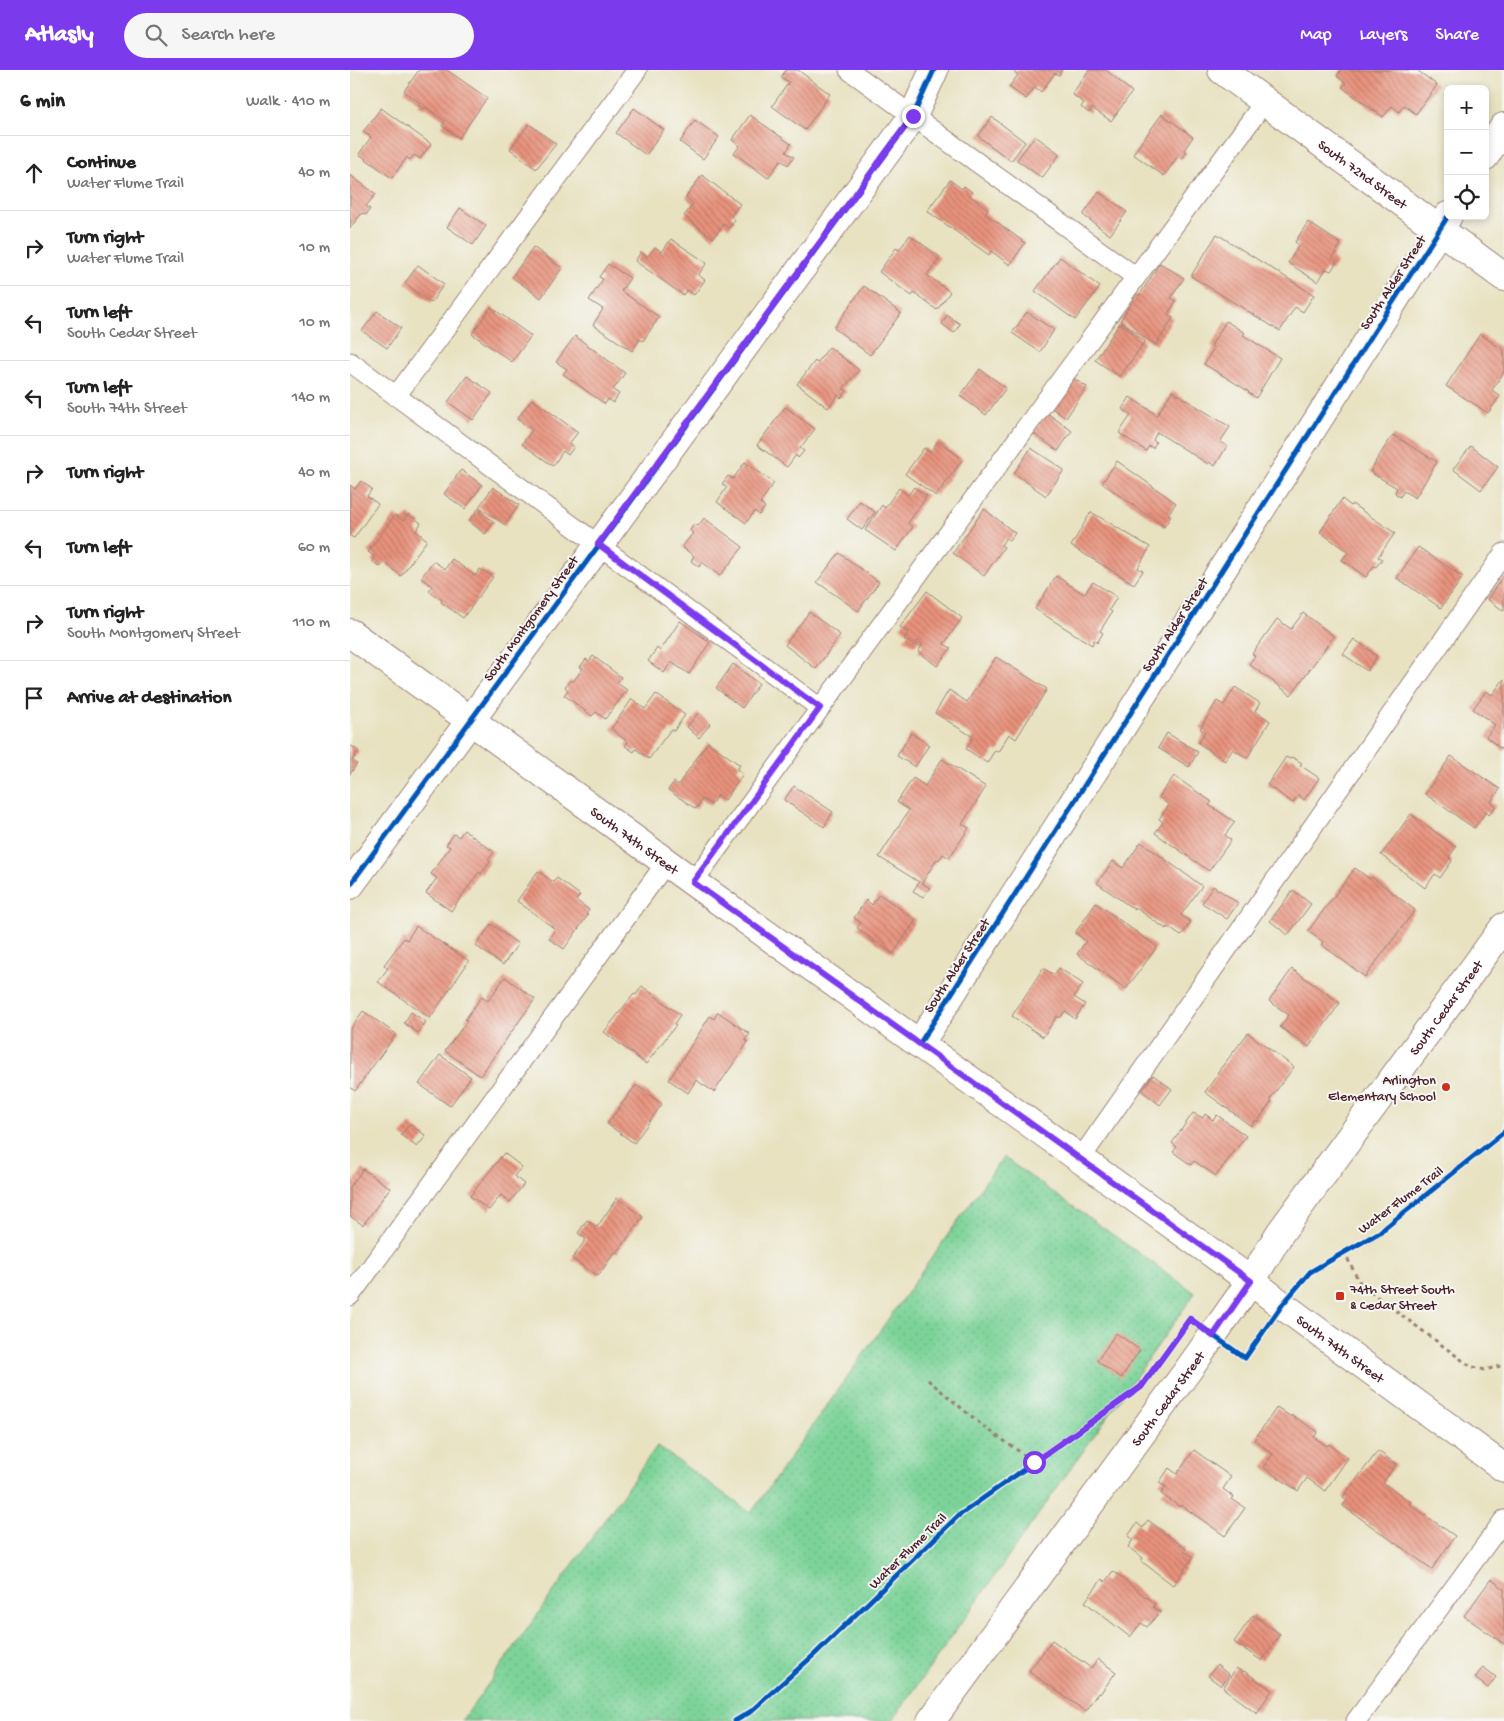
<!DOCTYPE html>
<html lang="en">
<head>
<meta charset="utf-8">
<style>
	:root { --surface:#fff; --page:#f6f6f6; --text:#222; --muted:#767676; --line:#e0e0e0; --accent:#7c3aed }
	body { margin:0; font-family:"Gochi Hand",sans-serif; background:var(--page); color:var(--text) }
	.controls { position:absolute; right:15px; top:15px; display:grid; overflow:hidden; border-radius:8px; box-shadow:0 2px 8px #0003 }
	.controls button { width:45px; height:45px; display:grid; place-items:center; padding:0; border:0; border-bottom:1px solid var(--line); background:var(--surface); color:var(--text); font:25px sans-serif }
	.stop { position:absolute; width:15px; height:15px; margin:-11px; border:4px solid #7c3aed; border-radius:50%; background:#fff }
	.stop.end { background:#7c3aed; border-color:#fff; box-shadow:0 1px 5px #0008 }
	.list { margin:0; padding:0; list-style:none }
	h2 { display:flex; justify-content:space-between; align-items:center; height:65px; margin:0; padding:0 20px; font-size:21px }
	h2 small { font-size:16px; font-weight:400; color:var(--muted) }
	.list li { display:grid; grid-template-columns:32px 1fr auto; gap:15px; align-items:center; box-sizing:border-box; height:75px; padding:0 20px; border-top:1px solid var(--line) }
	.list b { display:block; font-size:19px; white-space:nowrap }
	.list p { margin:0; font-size:16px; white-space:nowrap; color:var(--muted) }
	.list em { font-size:16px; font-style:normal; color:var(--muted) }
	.icon { flex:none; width:28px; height:28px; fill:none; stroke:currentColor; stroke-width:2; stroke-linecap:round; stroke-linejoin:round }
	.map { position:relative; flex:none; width:1154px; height:1651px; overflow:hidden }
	header { display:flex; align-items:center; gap:30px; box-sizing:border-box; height:70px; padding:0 25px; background:var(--accent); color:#fff }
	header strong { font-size:24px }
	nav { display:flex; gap:28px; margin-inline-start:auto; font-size:18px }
	.search { width:350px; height:45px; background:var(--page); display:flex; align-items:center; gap:12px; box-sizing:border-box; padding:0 18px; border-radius:28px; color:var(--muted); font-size:19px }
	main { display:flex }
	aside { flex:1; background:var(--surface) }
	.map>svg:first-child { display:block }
</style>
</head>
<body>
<header>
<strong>Atlasly</strong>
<div class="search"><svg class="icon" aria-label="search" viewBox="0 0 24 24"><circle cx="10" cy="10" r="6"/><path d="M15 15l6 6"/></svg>Search here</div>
<nav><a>Map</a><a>Layers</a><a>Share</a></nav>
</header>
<main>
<aside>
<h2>6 min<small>Walk · 410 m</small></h2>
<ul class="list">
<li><svg class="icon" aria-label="ahead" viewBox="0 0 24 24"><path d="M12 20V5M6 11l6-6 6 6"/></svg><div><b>Continue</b><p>Water Flume Trail</p></div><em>40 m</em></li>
<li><svg class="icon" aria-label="right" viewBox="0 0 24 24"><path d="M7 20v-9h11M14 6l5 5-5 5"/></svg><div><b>Turn right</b><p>Water Flume Trail</p></div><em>10 m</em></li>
<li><svg class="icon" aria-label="left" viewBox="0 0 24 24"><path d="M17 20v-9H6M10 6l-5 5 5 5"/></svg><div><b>Turn left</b><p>South Cedar Street</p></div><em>10 m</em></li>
<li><svg class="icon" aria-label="left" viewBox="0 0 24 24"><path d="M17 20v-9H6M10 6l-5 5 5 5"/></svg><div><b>Turn left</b><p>South 74th Street</p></div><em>140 m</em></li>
<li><svg class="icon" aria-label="right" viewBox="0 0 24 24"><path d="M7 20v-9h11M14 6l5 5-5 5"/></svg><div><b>Turn right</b></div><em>40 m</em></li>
<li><svg class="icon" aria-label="left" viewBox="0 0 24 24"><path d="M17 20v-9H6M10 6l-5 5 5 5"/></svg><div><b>Turn left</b></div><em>60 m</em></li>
<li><svg class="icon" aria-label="right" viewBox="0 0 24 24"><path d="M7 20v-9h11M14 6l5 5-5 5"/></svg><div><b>Turn right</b><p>South Montgomery Street</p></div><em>110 m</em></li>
<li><svg class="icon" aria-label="arrive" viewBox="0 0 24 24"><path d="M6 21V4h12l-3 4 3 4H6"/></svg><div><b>Arrive at destination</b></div></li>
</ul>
</aside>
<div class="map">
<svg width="1154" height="1651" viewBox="0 0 1154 1651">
	<defs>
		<pattern id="park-dots" width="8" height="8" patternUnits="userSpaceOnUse" patternTransform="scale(1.25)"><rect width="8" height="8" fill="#7cd398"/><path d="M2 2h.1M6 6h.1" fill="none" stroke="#6db583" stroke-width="1.8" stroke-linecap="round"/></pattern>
		<pattern id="building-back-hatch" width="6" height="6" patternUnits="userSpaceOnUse" patternTransform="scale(1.25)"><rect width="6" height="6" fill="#e8937d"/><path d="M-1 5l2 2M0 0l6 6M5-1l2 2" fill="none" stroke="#be7767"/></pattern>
	</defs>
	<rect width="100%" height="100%" fill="#f6f6f2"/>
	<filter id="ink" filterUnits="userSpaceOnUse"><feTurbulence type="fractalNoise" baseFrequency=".02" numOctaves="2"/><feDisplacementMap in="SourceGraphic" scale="10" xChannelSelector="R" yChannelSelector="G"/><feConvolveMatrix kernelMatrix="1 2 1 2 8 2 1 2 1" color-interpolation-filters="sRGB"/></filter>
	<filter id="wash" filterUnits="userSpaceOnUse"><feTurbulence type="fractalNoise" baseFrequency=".0096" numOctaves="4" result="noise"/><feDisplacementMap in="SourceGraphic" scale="20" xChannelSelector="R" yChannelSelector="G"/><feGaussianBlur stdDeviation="1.12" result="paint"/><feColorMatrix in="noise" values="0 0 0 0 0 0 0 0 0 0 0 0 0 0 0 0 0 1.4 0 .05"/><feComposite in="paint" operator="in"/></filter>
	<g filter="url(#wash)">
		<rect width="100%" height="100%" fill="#e8e2c1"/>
		<path fill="url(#park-dots)" stroke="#637962" d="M653 1087 845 1223 542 1651H112L307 1376 401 1443Z"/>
		<g id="blocks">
			<g fill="url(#building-back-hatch)">
				<path d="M69 0H97L137 28 109 68 92 56 95 51 75 37 74 39 68 35 70 33 54 21Z"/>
				<path d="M436 0H448L480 24 455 60 422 36 439 12 431 7Z"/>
				<path d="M662 0H712L709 5 705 3 691 22 685 17 676 29 659 17 668 5Z"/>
				<path d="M739 0H756L782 22 761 51 742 38 739 43 731 37 734 33 722 24Z"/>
				<path d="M991 0H1067L1087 15 1066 44 1054 35 1049 42 1042 36 1033 47 992 17 996 13 987 6Z"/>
				<path d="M31 38 81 74 70 89 64 85 60 90 57 87 42 108 9 84 21 67 13 62Z"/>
				<path d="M284 38 314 60 296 85 266 63Z"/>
				<path d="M812 44 843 67 834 80 837 82 832 89 828 86 814 106 783 84Z"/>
				<path d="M400 45 441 74 436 82 444 87 438 95 431 90 418 108 384 83 390 76 382 70Z"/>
				<path d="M642 47 675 72 661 91 628 66Z"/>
				<path d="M345 50 369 67 353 89 330 72Z"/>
				<path d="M179 54 206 74 186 99 160 79Z"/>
				<path d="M685 66 710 84 692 108 667 90Z"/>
				<path d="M0 105 26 124 16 136 20 139 16 145 12 143 0 158Z"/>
				<path d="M352 105 390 134 381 146 385 150 379 158 374 154 363 168 334 146 343 134 336 127Z"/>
				<path d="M600 110 612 119 614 116 622 122 619 125 638 139 635 143 675 173 660 195 641 181 639 185 577 141Z"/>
				<path d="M749 122 777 142 760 165 733 145Z"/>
				<path d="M110 138 136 156 123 175 97 157Z"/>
				<path d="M958 152 991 174 982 188 987 192 981 201 976 199 968 212 938 193 949 175 945 172Z"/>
				<path d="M867 164 964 225 953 242 945 237 930 261 841 206Z"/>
				<path d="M560 165 590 187 577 205 600 222 587 240 564 223 562 226 529 202 546 178 549 180Z"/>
				<path d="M321 169 357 193 348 205 355 210 344 225 337 220 333 225 285 191 291 182 297 187 305 177 312 182Z"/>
				<path d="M183 177 212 198 191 228 162 207Z"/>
				<path d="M710 187 750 217 725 250 685 221Z"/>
				<path d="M810 193 834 208 821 228 826 231 818 244 823 248 806 275 770 251 787 224 789 226Z"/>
				<path d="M258 194 280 208 271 221 309 247 293 271 290 269 282 281 243 255 253 239 239 230 253 209 249 207Z"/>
				<path d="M68 195 94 214 81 233 55 213Z"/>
				<path d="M514 216 551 243 520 285 484 258Z"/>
				<path d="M141 237 181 266 162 292 122 264Z"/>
				<path d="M27 241 51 258 37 278 12 261Z"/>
				<path d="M677 242 704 260 690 282 662 263Z"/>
				<path d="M597 245 610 254 604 263 592 254Z"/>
				<path d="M876 251 895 263 893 265 930 288 906 328 898 322V321L854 294 864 278 861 276Z"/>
				<path d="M770 253 795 271 770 307 745 290Z"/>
				<path d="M1130 264 1154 280V302L1142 320 1150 326 1138 343 1096 316Z"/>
				<path d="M225 266 275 303 263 320 269 324 263 333 258 329 255 334 213 304 217 299 206 292Z"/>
				<path d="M479 277 509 300 493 319 497 321 491 328 488 325 478 338 447 314 465 291 467 293Z"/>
				<path d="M630 299 656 318 636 345 610 326Z"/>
				<path d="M117 306 142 323 123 350 98 332Z"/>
				<path d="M720 306 737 317 716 348 700 337Z"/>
				<path d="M822 321 880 357 870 372 877 376 865 396 859 392 858 394 807 362 803 370 806 372 803 378 799 376 796 381 769 363 781 345 772 339 780 327 807 345Z"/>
				<path d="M182 329 228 362 219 374 224 377 218 385 213 381 203 396 172 374 182 360 167 349Z"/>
				<path d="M435 337 465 359 450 378 454 381 448 388 446 385 437 397 407 375Z"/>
				<path d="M697 343 722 361 708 381 683 363Z"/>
				<path d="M1043 365 1087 392 1065 428 1054 421 1050 427 1045 423 1047 418 1020 402 1026 392H1025Z"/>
				<path d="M588 371 613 389 586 426 555 404 574 378 580 382Z"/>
				<path d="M1121 376 1148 397 1131 420 1103 399Z"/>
				<path d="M681 378 714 400 696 426 664 403Z"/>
				<path d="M767 391 826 433 818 444 821 446 814 457 752 413Z"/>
				<path d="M395 392 424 413 410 433 415 437 409 445 405 441 396 453 367 432 377 417 372 414 378 406 383 409Z"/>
				<path d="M111 400 132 415 115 439 94 424Z"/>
				<path d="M11 411 22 419 17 426 28 434 4 468 0 466V415L5 419Z"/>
				<path d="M143 417 169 435 155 455 129 437Z"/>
				<path d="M564 417 577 426 558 453 563 457 546 481 515 460 532 435 535 438 549 418 558 425Z"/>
				<path d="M992 429 1001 436 1002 434 1045 463 1028 487 1032 489 1026 497 1024 496 1016 507 992 490 998 482 970 462Z"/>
				<path d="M510 431 525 442 512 460 497 449Z"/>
				<path d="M128 439 144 452 135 464 119 451Z"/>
				<path d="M634 439 665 463 660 471 656 468 651 475 654 477 634 506 603 483Z"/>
				<path d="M741 442 800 477 788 498 793 501 784 514 721 476Z"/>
				<path d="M58 444 71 453 66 461 77 470 51 506 34 492 30 497 22 491 25 487 18 482 45 445 53 451Z"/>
				<path d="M354 448 393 477 370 506 352 492 349 497 341 491 344 486 332 477 343 463 340 460 344 454 348 456Z"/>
				<path d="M1068 477 1113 507 1091 538 1047 508Z"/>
				<path d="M489 483 529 512 508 541 467 512Z"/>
				<path d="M102 489 125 506 130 499 143 507 113 548 91 532 92 530 79 521 82 516 71 508 83 491 95 499Z"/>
				<path d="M1154 505V541L1137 529Z"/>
				<path d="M706 506 734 524 743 512 767 527 759 540 762 542 750 561 753 563 747 573 744 570 742 575 685 539Z"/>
				<path d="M577 521 612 548 594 574 601 578 587 596 568 582 573 574 568 571 564 576 554 569 558 563 550 557Z"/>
				<path d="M459 542 490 565 466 599 435 575Z"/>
				<path d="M953 543 984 566 941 625 899 594 905 586 902 584 927 549 941 559Z"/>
				<path d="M330 551 360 572 339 604 321 592 314 603 298 591 307 578 310 581Z"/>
				<path d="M1004 569 1027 586 1017 601 993 584Z"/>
				<path d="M243 586 271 607 267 613 277 620 255 649 246 642 242 646 214 625 218 620 215 617 220 610 223 612 233 598 230 597 236 589 239 591Z"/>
				<path d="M646 587 697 619 666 669 659 664 648 682 645 680 637 693 616 679 623 667 585 643 599 620 617 632Z"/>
				<path d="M383 594 409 614 392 638 366 618Z"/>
				<path d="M1154 609V681L1136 667 1145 655 1123 639 1136 621 1142 625Z"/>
				<path d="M885 617 910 633 905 641 920 651 897 688 883 679 875 691 848 673 855 662 850 659 867 631 874 635Z"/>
				<path d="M306 624 335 645 324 661 321 659 299 689 286 679 284 682 275 676 278 672 261 659 282 629 295 639Z"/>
				<path d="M348 643 360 654 349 668 337 657Z"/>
				<path d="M561 663 579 675 565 697 547 686Z"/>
				<path d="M817 663 848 682 839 697 808 678Z"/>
				<path d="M358 672 390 695 387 699 393 704 375 730 368 725 361 735 352 729 346 739 318 720 324 712 328 715Z"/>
				<path d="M0 675 9 681 2 690 7 694 0 704Z"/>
				<path d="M1101 686 1150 719 1141 732 1146 736 1139 745 1136 742 1124 758 1075 724Z"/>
				<path d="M936 687 940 689 942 687 952 693 950 695 969 708 954 730 948 725 943 733 917 715Z"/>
				<path d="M592 689 636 717 612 754 619 758 599 788 593 784 589 790 587 789 572 813 580 818 573 827 563 821 569 812 529 787 559 740 547 732 563 708 575 716Z"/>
				<path d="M824 706 862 732 859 735 885 752 875 765 881 770 859 801 805 763 813 752 809 749 819 735 809 727Z"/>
				<path d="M444 716 483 742 474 757 434 730Z"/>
				<path d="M1061 744 1106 777 1099 787 1102 791 1090 808 1085 804 1075 818 1031 785Z"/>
				<path d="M114 760 144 782 138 790 140 792 131 804 129 802 101 841 76 823 87 808 81 804 100 777 96 775 104 764 109 767Z"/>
				<path d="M791 772 852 816 831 845 841 852 831 866 818 857 816 859 786 838 785 840 747 813 763 791 773 798Z"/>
				<path d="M1005 798 1020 809 1022 807 1065 840 1015 907 971 874 973 872 958 861Z"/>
				<path d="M188 801 203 812 207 808 230 825 226 830 239 840 236 844 238 845 214 879 199 869 205 859 167 831Z"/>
				<path d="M863 816 888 833 877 849 852 833Z"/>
				<path d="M943 820 961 834 938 865 920 851Z"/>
				<path d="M529 824 566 850 543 884 507 858 511 853 504 848 516 830 522 835Z"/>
				<path d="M746 833 807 877 776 919 727 884 736 871 725 863Z"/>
				<path d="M141 854 168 874 153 895 126 876Z"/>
				<path d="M66 856 119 891 80 948 28 912 38 898 34 895 54 868 57 870Z"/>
				<path d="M693 898 704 905 709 898 733 914 724 927 735 934 725 949 715 941 710 948 707 946 693 967 662 946Z"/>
				<path d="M942 899 990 933 959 977 930 957 939 945 919 931Z"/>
				<path d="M155 907 185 929 130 1006 95 981 117 951 115 950 132 926 138 931Z"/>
				<path d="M292 916 330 945 324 954 326 955 296 994 254 962 284 924 286 925Z"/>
				<path d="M13 941 46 964 5 1021 0 1017V959Z"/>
				<path d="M61 942 76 952 68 963 54 953Z"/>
				<path d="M368 942 400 964 395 970 398 972 364 1022 346 1010 338 1023 319 1010 360 946 364 949Z"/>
				<path d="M898 963 944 997 920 1029 922 1031 907 1052 905 1050 901 1056 855 1022 868 1004 867 1003Z"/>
				<path d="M90 985 121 1007 100 1036 69 1014Z"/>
				<path d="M803 1005 822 1019 810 1035 792 1021Z"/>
				<path d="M286 1015 312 1034 284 1073 257 1054Z"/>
				<path d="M843 1043 853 1048 855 1044 863 1050 867 1045 896 1066 866 1106 844 1091 841 1095 823 1082 827 1077 822 1073Z"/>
				<path d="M60 1054 76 1066 67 1077 51 1065Z"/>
				<path d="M154 1083 172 1097 164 1106 174 1114 160 1132 151 1125 139 1140 120 1126Z"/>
				<path d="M13 1099 40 1118 13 1155 0 1146V1117Z"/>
				<path d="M267 1128 293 1147 267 1183 265 1182 248 1206 222 1189 236 1169 228 1163 237 1150 247 1157Z"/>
				<path d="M766 1263 790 1280 771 1308 747 1291Z"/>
				<path d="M927 1337 941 1347 942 1345 968 1362 964 1367 977 1376 979 1374 998 1388 975 1421 957 1408 948 1421 913 1397 923 1384 904 1370Z"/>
				<path d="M844 1380 881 1407 873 1419 884 1427 882 1429 895 1438 875 1466 831 1435 830 1437 811 1424 816 1417 809 1413 819 1398 827 1404Z"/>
				<path d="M1028 1381 1046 1394 1033 1413 1061 1432 1059 1434 1105 1466 1082 1499 993 1436 997 1430 993 1427Z"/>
				<path d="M798 1450 836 1479 834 1481 843 1487 823 1515 791 1491 793 1488 778 1477 783 1470 778 1466 787 1453 793 1458Z"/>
				<path d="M763 1501 805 1534 803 1537 810 1542 797 1557 791 1553 780 1567 735 1532 752 1509 755 1512Z"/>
				<path d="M1141 1509 1154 1519V1574L1114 1546Z"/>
				<path d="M903 1545 930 1564 912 1591 884 1572Z"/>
				<path d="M702 1570 741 1598 748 1589 766 1602 750 1624 748 1623 735 1641 679 1601Z"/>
				<path d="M867 1595 879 1605 871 1616 858 1606Z"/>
				<path d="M1133 1597 1146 1607 1138 1618 1125 1608Z"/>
				<path d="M886 1598 893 1602 894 1601 922 1620 907 1643 873 1618Z"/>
			</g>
		</g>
	</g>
	<g filter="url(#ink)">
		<use href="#blocks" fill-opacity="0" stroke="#998076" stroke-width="1"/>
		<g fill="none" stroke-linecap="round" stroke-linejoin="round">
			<g stroke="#998076" stroke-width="21">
				<g id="service">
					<path d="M499 0 786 207"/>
					<path d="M0 292 470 638"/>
					<path d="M46 326 287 0"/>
					<path d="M343 812 915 31"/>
					<path d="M731 1088 1154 483"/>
					<path d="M0 1226 316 793"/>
					<path d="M1006 1651 1154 1450"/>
				</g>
			</g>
			<g stroke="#998076" stroke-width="30">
				<g id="minor">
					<path id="s1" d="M872 0 1154 207"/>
					<path d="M1135 86 1154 57"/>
					<path d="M0 815 563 46 584 0"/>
					<path d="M570 973 1098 146"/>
					<path id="s2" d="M581 1651 841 1296 901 1211 930 1163 1154 857"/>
				</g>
			</g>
			<g stroke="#998076" stroke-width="30">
				<g id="primary">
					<path id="s3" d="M0 563 343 812 901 1211 932 1235 1154 1398"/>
				</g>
			</g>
			<g stroke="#998076" stroke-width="3" stroke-dasharray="4 4" stroke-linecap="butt">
				<path d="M994 1182 1010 1213 1019 1221 1120 1296 1135 1300 1154 1295"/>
				<path d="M578 1310 633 1356 684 1392"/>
			</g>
			<use href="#service" stroke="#fff" stroke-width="19"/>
			<use href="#minor" stroke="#fff" stroke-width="28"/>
			<use href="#primary" stroke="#fff" stroke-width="28"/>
			<g stroke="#f6f6f2" stroke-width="8">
				<g id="cycleway">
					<path d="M0 815 563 46 584 0"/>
					<path d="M570 973 1098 146"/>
					<path d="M385 1651 400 1642 465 1584 608 1446 791 1317 840 1249 895 1288 932 1235 960 1202 1030 1162 1154 1062"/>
				</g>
			</g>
			<use href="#cycleway" stroke="#0057b8" stroke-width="5"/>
		</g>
	</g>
	<g fill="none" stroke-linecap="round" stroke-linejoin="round" filter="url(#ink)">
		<path stroke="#7c3aed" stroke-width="6" d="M563 46 248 474 470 638 343 812 901 1211 863 1266 840 1249 791 1317 684 1392"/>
	</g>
	<g fill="#c8321e" stroke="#f6f6f2" stroke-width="2">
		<circle cx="1096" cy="1017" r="5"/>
		<rect x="985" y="1221" width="10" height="10" rx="2.5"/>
	</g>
	<g text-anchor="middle" stroke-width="4" stroke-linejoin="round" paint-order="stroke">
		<g font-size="14" fill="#4a1f2b" stroke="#f6f6f2">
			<text dy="5" stroke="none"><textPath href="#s1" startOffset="175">South 72nd Street</textPath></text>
			<text transform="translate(1042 212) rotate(-57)" y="5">South Alder Street</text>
			<text transform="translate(180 548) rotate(-54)" y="5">South Montgomery Street</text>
			<text transform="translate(824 554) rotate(-57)" y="5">South Alder Street</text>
			<text dy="5" stroke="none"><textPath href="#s3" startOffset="352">South 74th Street</textPath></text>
			<text transform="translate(606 895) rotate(-57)" y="5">South Alder Street</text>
			<text dy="5" stroke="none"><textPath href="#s2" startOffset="880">South Cedar Street</textPath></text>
			<text transform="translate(1050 1129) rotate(-37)" y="5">Water Flume Trail</text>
			<text dy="5" stroke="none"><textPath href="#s3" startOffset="1222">South 74th Street</textPath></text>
			<text dy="5" stroke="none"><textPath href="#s2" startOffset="400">South Cedar Street</textPath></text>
			<text transform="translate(557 1480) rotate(-44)" y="5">Water Flume Trail</text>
		</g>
		<g font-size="14" fill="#4a1f2b" stroke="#f6f6f2" text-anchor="end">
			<text x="1086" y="1014">Arlington<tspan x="1086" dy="16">Elementary School</tspan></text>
			<text x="1000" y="1223" text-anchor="start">74th Street South<tspan x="1000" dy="16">&amp; Cedar Street</tspan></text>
		</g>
	</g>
</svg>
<div class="controls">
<button>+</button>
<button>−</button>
<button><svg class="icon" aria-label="locate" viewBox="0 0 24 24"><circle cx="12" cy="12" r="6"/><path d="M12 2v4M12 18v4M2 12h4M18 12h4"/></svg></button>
</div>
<div class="stop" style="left:684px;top:1392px"></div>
<div class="stop end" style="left:563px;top:46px"></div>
</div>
</main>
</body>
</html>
